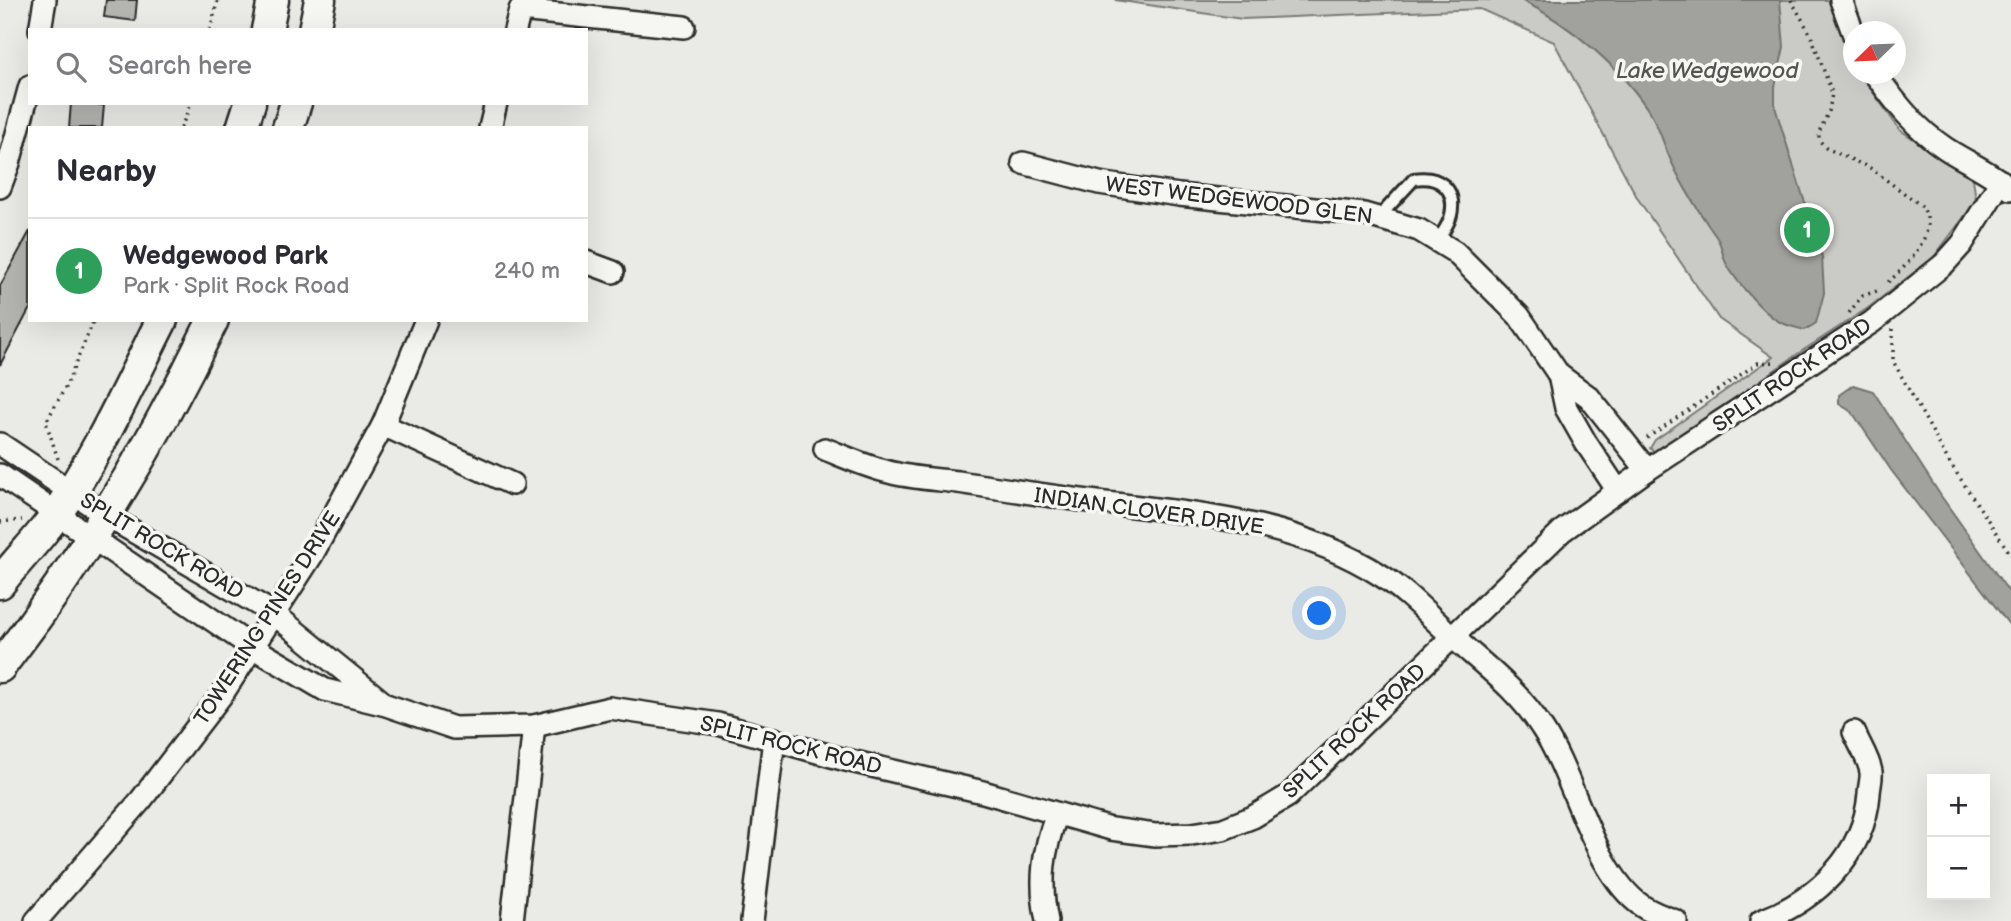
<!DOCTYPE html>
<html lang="en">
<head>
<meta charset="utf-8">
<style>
	:root { --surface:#fff; --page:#f7f7f7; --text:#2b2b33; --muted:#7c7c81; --line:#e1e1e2; --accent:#d1495b }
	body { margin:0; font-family:"Balsamiq Sans",sans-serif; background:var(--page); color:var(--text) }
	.controls { position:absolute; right:21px; bottom:21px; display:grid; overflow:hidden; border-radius:0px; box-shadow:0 7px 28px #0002 }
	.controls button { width:63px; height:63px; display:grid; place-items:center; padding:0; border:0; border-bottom:2px solid var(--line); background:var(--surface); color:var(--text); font:35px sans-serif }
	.compass { position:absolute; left:1843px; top:21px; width:63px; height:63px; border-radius:50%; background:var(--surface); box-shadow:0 7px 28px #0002; rotate:247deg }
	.you { position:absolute; left:1320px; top:614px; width:24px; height:24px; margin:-18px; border:5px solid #fff; border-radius:50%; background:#1a73e8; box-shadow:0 0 0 10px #1a73e833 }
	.badge { display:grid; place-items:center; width:46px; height:46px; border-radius:50%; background:var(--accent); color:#fff; font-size:23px; font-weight:700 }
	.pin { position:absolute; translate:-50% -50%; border:4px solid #fff; box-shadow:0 2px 7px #0006 }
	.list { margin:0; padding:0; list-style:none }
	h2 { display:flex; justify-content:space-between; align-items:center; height:91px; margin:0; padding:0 28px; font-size:30px }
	h2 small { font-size:23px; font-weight:400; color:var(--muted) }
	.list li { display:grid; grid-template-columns:46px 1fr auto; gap:21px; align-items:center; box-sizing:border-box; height:105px; padding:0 28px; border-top:2px solid var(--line) }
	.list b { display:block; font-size:26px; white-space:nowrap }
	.list p { margin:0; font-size:23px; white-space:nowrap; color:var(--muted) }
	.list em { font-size:23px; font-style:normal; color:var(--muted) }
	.icon { flex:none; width:38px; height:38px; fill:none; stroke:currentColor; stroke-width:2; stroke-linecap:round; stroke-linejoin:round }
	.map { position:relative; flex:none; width:2011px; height:921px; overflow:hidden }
	.search { position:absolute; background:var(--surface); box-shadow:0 7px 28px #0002; left:28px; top:28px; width:560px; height:77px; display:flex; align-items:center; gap:18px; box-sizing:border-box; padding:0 24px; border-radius:0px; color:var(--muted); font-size:26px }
	.panel { position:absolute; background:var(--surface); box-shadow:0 7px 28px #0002; left:28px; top:126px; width:560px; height:196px; border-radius:0px }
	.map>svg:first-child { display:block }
</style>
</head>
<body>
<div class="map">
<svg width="2011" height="921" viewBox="0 0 2011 921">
	<rect width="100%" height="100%" fill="#eaeae6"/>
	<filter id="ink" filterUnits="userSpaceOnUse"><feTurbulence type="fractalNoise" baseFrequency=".0143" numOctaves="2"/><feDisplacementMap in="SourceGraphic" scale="14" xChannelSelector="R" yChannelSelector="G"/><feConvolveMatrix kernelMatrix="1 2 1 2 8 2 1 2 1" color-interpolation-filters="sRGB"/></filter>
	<g filter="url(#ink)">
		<path fill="#cacac7" stroke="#7a7a79" stroke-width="2" d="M1115 0H1830L1853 63 1854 74H1860L1900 130 1973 178 1976 201 1933 258 1868 308 1799 353 1664 448 1654 452 1650 448 1655 440 1773 357 1719 319 1638 199 1554 42 1480 9 1242 19Z"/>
		<g fill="#a1a19e" stroke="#727270" stroke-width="2">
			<path d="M1521 0H1780L1784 47 1775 87V107L1822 257 1824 293 1816 323 1805 330C1797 328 1788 326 1780 322 1763 313 1735 280 1726 263 1722 255 1722 245 1717 238 1701 215 1685 191 1673 165 1665 149 1661 132 1652 116 1623 69 1570 24 1521 0Z"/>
			<path d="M1853 385 1873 391 1941 496 2011 595V627L1891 470 1852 412 1839 404V395Z"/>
		</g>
		<g fill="#b4b4b1" stroke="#2b2b2b" stroke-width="2">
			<path d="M106 0H137L135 21 104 17Z"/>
			<path d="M71 103 104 105 102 128H69Z"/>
			<path d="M30 231V308L0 365V286Z"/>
		</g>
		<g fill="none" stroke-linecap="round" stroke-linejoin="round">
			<g stroke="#2b2b2b" stroke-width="16">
				<path id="lane" d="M1379 217 1414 179C1438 175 1457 188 1451 215 1449 224 1442 233 1438 241"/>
			</g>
			<g stroke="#2b2b2b" stroke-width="26">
				<g id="street">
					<path d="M1841 0 1854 35"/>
					<path d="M40 30 45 0"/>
					<path d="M515 30 520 10 684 27"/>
					<path d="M1875 74C1896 103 1915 128 1945 148 1966 162 1991 172 2010 189"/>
					<path d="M490 128 496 103"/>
					<path d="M1023 163 1099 183 1179 195 1364 214 1419 230 1455 252 1519 316 1559 375 1589 397 1647 470"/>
					<path d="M0 187 9 163 30 86"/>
					<path d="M586 262 613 272"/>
					<path d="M1559 375 1566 408 1586 443 1618 491"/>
					<path d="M383 425 512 484"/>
					<path d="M0 444 107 516 273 613 381 701"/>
					<path d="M825 449C845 457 865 466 885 471 908 478 934 479 958 482 1010 490 1062 498 1115 504 1208 515 1301 524 1382 576 1409 593 1430 617 1454 638 1485 666 1519 691 1542 728 1575 777 1593 872 1642 906 1652 913 1664 917 1676 921"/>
					<path d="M0 475 252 647 325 690 386 705 454 728 534 726 610 708 718 724 842 759 983 792 1111 829 1155 835 1192 834 1223 829 1253 817 1288 796 1562 531 1647 470 1872 322 1944 264 1962 244 2001 181"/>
					<path d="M36 921 141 800 223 693 312 555 383 425 426 320"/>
					<path d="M512 921 534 726"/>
					<path d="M752 921 774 739"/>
					<path d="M1047 921C1039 882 1043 850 1057 814"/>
					<path d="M1761 921C1817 900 1864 855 1869 794 1869 787 1872 779 1871 772 1869 759 1859 744 1854 732"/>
				</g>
			</g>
			<g stroke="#2b2b2b" stroke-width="35">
				<g id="secondary">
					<path d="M267 30 273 0"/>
					<path d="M314 30 320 0"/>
					<path d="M242 128 250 103"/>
					<path d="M288 128 296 103"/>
					<path d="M0 583C18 559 40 538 57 513 99 453 129 385 162 320"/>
					<path d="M0 667C83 559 154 443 213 320"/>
				</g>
			</g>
			<g stroke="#2b2b2b" stroke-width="3.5" stroke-dasharray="2 5" stroke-linecap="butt">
				<path d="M1791 0 1811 35 1832 93 1829 111 1819 132V140L1826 148 1870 168 1923 207C1925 212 1928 218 1928 224 1926 245 1904 269 1888 282"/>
				<path d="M210 30 218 0"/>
				<path d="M181 128 191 103"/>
				<path d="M1849 313 1862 296 1877 291"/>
				<path d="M1893 329V361L1948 460 2011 555"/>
				<path d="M1647 438 1758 363 1777 362"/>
				<path d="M58 459 46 422 66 386 94 320"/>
				<path d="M0 522 22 520"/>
			</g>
			<use href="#lane" stroke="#f6f6f2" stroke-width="10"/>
			<use href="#street" stroke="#f6f6f2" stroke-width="21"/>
			<use href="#secondary" stroke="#f6f6f2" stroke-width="30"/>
		</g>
	</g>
	<g text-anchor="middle" stroke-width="7" stroke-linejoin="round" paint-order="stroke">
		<g font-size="21" fill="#2b2b2b" stroke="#f6f6f2">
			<text transform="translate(1239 200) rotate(7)" y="7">WEST WEDGEWOOD GLEN</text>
			<text transform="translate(1792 375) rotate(-34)" y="7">SPLIT ROCK ROAD</text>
			<text transform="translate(1149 511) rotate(8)" y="7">INDIAN CLOVER DRIVE</text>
			<text transform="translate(162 546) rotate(31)" y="7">SPLIT ROCK ROAD</text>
			<text transform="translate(267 618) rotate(-57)" y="7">TOWERING PINES DRIVE</text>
			<text transform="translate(1354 731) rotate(-43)" y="7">SPLIT ROCK ROAD</text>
			<text transform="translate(791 745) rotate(14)" y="7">SPLIT ROCK ROAD</text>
		</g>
		<g font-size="23" font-style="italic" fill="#545453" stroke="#f6f6f2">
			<text x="1707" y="78">Lake Wedgewood</text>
		</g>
	</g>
</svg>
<div class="controls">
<button>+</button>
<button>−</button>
</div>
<svg class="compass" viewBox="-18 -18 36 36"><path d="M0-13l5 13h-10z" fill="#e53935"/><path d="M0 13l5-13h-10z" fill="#7c7c81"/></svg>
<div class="you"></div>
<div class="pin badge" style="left:1807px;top:230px;background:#2e9e5b">1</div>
<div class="search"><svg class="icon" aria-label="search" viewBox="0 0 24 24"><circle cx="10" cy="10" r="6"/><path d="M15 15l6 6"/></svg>Search here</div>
<section class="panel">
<h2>Nearby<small></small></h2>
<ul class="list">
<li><span class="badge" style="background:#2e9e5b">1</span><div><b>Wedgewood Park</b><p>Park · Split Rock Road</p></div><em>240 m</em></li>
</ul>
</section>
</div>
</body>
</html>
